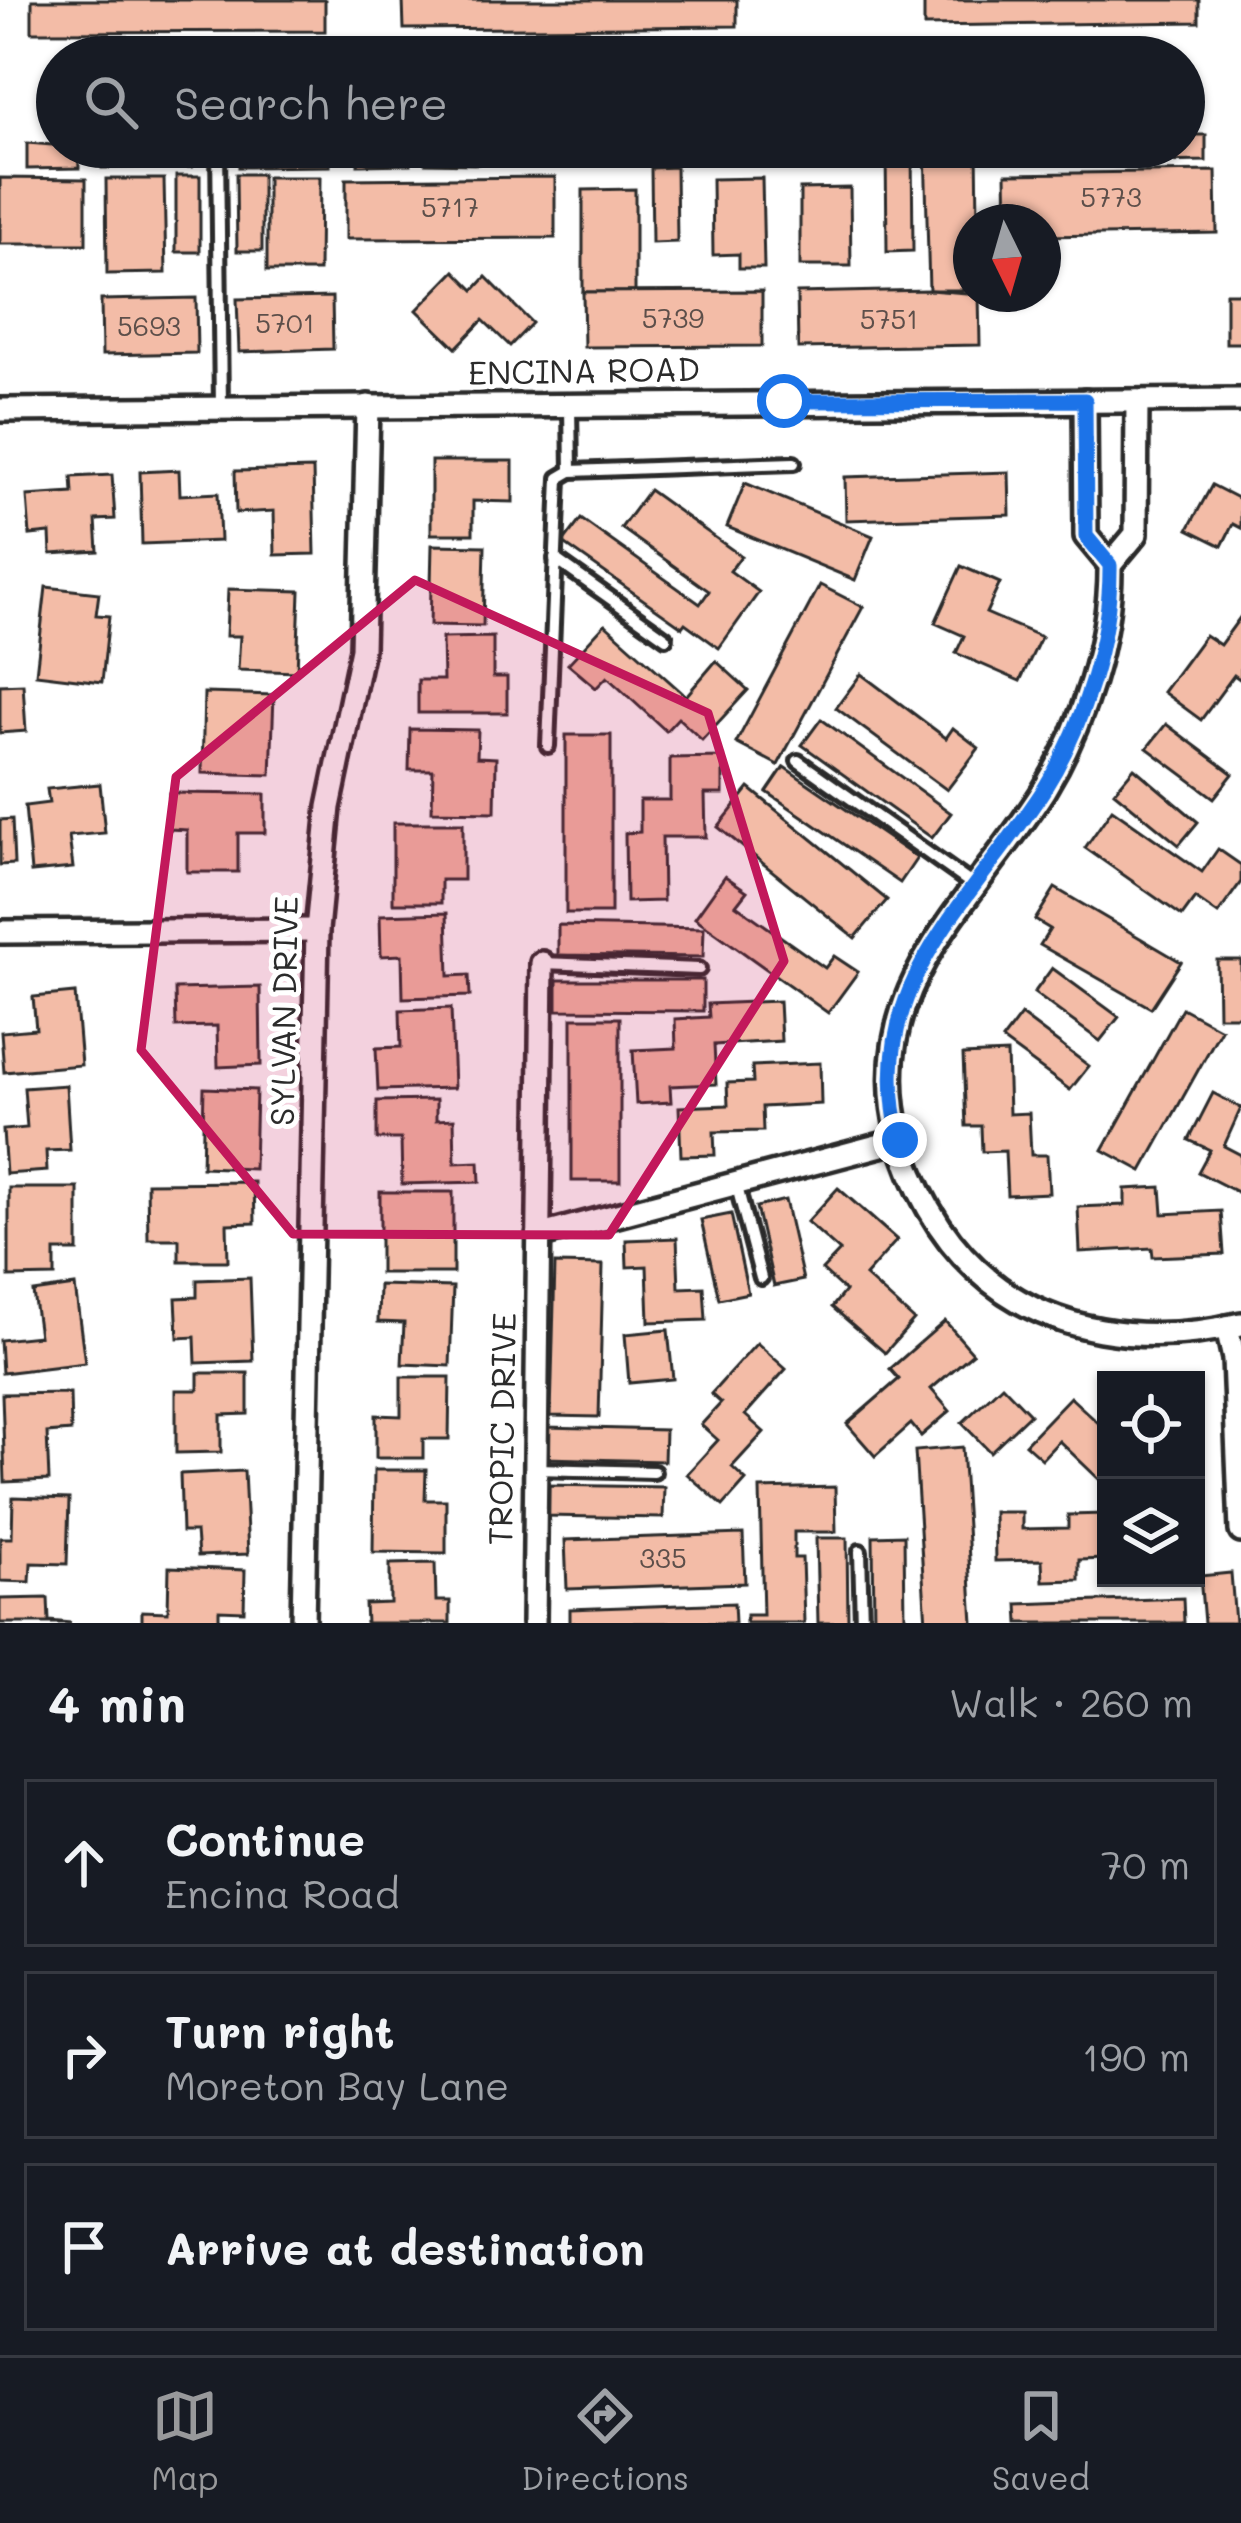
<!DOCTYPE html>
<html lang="en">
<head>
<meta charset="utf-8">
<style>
	:root { --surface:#171b24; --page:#20242c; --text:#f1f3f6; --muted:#9ea1a6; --line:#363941; --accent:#98999b }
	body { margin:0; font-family:Mali,sans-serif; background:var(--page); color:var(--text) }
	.controls { position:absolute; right:36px; bottom:36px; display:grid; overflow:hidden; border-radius:0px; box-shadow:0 3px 9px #0004 }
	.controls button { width:108px; height:108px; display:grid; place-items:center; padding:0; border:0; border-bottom:3px solid var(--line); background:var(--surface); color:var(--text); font:60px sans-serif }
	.compass { position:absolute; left:953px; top:204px; width:108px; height:108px; border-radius:50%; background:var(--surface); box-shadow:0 3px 9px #0004; rotate:175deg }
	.stop { position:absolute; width:36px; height:36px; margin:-27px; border:9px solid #1a73e8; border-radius:50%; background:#fff }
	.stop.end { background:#1a73e8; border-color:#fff; box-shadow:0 3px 12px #0008 }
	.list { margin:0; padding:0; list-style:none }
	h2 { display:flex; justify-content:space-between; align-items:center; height:156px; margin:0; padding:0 48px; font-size:51px }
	h2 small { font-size:39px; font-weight:400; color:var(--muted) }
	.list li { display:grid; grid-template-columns:78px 1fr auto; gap:36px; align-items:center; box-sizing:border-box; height:168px; margin:0 24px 24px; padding:0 24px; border:3px solid var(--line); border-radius:0px }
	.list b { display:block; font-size:45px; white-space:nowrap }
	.list p { margin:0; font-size:39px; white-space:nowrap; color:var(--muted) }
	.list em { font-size:39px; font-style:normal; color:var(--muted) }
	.icon { flex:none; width:66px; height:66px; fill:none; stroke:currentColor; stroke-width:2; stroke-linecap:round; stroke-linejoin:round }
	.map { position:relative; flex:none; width:1241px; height:1623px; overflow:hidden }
	.search { position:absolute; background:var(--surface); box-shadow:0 3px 9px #0004; left:36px; right:36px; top:36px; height:132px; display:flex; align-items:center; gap:30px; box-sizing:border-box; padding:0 42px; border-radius:66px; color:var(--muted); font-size:45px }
	.sheet { height:732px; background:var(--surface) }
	nav { display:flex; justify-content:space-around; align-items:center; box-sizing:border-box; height:168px; border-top:3px solid var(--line); background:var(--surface); font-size:33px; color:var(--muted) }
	nav a { display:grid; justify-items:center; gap:6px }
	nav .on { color:var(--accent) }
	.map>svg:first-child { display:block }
</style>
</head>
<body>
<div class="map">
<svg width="1241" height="1623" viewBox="0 0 1241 1623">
	<rect width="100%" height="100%" fill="#fff"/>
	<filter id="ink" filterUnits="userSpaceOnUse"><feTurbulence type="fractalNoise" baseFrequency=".00833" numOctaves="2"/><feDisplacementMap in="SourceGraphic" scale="24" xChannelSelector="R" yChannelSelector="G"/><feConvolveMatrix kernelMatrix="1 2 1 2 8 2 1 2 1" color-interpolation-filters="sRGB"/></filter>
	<g filter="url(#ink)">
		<g fill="#f3bca7" stroke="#2b2b2b" stroke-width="3">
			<path d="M32 0H325V31L32 32Z"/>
			<path d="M403 0H737V26L404 29Z"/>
			<path d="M924 0H1199V22L924 26Z"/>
			<path d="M1184 135H1206V161L1154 162V147H1184Z"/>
			<path d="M27 143 78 147 79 168 27 169Z"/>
			<path d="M102 147H191L192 167 102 168Z"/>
			<path d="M239 147H330V166L239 167Z"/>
			<path d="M358 147H410V164L358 165Z"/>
			<path d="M425 147H478V164L425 163Z"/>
			<rect x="493" y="147" width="51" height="17"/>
			<path d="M886 147H912L913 251 887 252Z"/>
			<path d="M925 147H977L978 222H971V290H929Z"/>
			<path d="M1020 147H1073V161L1021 163Z"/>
			<path d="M1087 147H1140V161L1087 162Z"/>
			<path d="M676 167 677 242 652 243 651 168Z"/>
			<path d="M1216 171 1217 233 1043 236V222H1007L1006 174Z"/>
			<path d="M236 174H262V251H237Z"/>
			<rect x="176" y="176" width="24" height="76"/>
			<path d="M267 177H320L319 271H267Z"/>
			<path d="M555 177V238L346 239V179Z"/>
			<path d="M0 178 86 179V244H0Z"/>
			<path d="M762 178 764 268H739V254L713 255 712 179Z"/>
			<path d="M106 179H164L166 273 107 274Z"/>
			<path d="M850 188 851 266H800V189Z"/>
			<path d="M635 189V292H583V190Z"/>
			<path d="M455 271 474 290 486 277 532 323 510 346 483 320 456 348 417 310Z"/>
			<path d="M929 290 979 294 980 345 798 348 797 293Z"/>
			<path d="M762 291V346L584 347 583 292Z"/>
			<rect x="1226" y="293" width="15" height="50"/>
			<path d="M332 297 333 349 239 352 237 299Z"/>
			<path d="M196 298 197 353 102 355 101 300Z"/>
			<path d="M431 461H513V502L473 501V534H431Z"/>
			<path d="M313 469 315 554 275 555 274 511 236 513 235 471Z"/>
			<path d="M179 470 180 495 218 493 220 541 142 544 140 472Z"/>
			<path d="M1009 472 1010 515 846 520 845 477Z"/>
			<path d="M112 475 115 519 96 520 98 551 51 554 50 533 30 535 27 496 73 493 72 477Z"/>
			<path d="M745 483 873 536 855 580 727 527Z"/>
			<path d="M1212 485 1241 500V528L1233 524 1222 546 1188 529Z"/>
			<path d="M649 490 741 556 730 571 759 592 719 648 685 623 682 627 563 543 581 519 700 604 709 591 621 528Z"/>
			<path d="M432 545 485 546 483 626 430 625Z"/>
			<path d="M961 566 1000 583 986 613 1041 637 1020 681 956 653 964 636 935 623Z"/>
			<path d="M820 585 863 607 778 765 736 743Z"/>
			<path d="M46 587 99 593 96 615 109 616 102 682 36 674Z"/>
			<path d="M228 589 300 591 297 672 238 670 240 636H226Z"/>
			<path d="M1241 616V680L1234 675 1201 720 1163 692 1205 635 1220 645Z"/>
			<path d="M605 624 686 696 716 661 748 690 702 740 678 718 666 731 607 677 596 688 568 664Z"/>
			<path d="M493 637V677H507V713H418V680H443L442 638Z"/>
			<path d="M861 674 946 738 953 728 979 748 947 790 836 708Z"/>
			<path d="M23 684 26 731 0 733V685Z"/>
			<path d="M204 693 274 695 271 775 202 773Z"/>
			<path d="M821 719 951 813 932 838 802 745Z"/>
			<path d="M1166 724 1233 774 1214 798 1147 748Z"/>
			<path d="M410 729 478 730 477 757 496 758 495 812 432 811 433 770H409Z"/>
			<rect x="566" y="735" width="45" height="178"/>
			<path d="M723 757V794H705L706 837H662L663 901 626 902 625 833 640 832V800H670V758Z"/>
			<path d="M784 767 917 858 900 883 767 792Z"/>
			<path d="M1134 768 1198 822 1179 845 1114 792Z"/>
			<path d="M100 784 105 833 69 836 73 868 31 872 25 806 49 803 47 789Z"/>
			<path d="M749 788 887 900 855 938 718 827Z"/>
			<path d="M169 793 265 794V833H238V872H187V830L169 829Z"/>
			<path d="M1112 809 1202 872 1218 849 1241 865V882L1218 914 1195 898 1182 916 1085 848Z"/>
			<path d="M12 819 14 864 0 865V820Z"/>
			<path d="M393 823H463V880H441V903H393Z"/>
			<path d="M725 876 747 891 736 905 825 968 834 956 858 972 828 1013 695 918Z"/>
			<path d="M1055 888 1181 962 1151 1008 1040 945 1050 929 1035 920Z"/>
			<path d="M447 913 449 976 469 975 470 996 403 998 402 955 381 956 380 915Z"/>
			<path d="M558 925 704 928 703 957 558 955Z"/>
			<path d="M1217 960H1241V1016H1218Z"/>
			<path d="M1052 968 1119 1017 1100 1041 1034 993Z"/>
			<path d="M557 980H703V1011L557 1010Z"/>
			<path d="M260 987 261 1065 218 1067 217 1026 176 1027 175 989Z"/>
			<path d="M75 993 81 1065 4 1072 1 1032 36 1029 33 997Z"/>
			<path d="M779 1001 781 1041 714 1045 716 1084 670 1086 671 1102 636 1104 633 1050 676 1048 675 1019 709 1017 708 1004Z"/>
			<path d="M451 1008 454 1088 378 1090 376 1048 401 1047 400 1010Z"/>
			<path d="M1182 1008 1221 1029 1142 1171 1103 1150Z"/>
			<path d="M1021 1015 1089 1066 1070 1090 1002 1040Z"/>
			<rect x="572" y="1018" width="48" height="163"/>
			<path d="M1007 1053 1009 1114 1029 1113 1031 1155H1047L1049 1193 1007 1195 1005 1151 982 1152 981 1126H966L963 1055Z"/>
			<path d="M820 1063 821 1104 762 1107 763 1131 714 1132 715 1155 681 1156 679 1107 728 1105 727 1083 753 1082 752 1066Z"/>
			<path d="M66 1085 70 1150 46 1151 47 1171 6 1174 3 1130 27 1128 24 1088Z"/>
			<path d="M204 1088 256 1090 254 1169 202 1167Z"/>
			<path d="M1213 1093 1241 1108 1224 1146 1241 1155V1194L1198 1172 1210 1150 1189 1140Z"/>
			<path d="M436 1100V1120L454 1119 455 1163 479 1162 480 1182 402 1184 401 1139H377V1101Z"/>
			<path d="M254 1182 255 1223 227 1224 228 1261H179V1239H148L147 1183Z"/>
			<path d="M1161 1187 1163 1214 1221 1211 1224 1254 1153 1257 1152 1248 1080 1252 1078 1207 1125 1205V1189Z"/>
			<path d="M9 1188H78V1251H55V1276L9 1277Z"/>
			<path d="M838 1188 897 1240 865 1276 914 1320 885 1353 832 1307 845 1291 822 1270 840 1251 807 1222Z"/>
			<rect x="380" y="1192" width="73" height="81"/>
			<path d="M785 1200 803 1280 774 1286 756 1207Z"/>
			<path d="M731 1214 748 1293 719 1299 701 1220Z"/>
			<path d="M677 1238 679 1288 704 1287 706 1320 649 1322 647 1266 627 1267 626 1240Z"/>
			<path d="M555 1264 603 1265 599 1417 551 1416Z"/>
			<path d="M250 1278 253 1361 196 1363 195 1337 178 1338 176 1298 197 1297V1280Z"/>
			<path d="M379 1285 453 1287 450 1366 402 1364 404 1323 378 1322Z"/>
			<path d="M75 1286 85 1363 2 1373 0 1340 39 1336 33 1292Z"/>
			<path d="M945 1321 973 1353 931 1389 950 1411 921 1436 911 1424 875 1456 847 1424 899 1379 890 1369Z"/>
			<path d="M668 1330 673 1379 629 1383 625 1334Z"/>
			<path d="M757 1343 786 1369 745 1415 764 1432 732 1467 746 1480 723 1506 687 1474 718 1440 701 1425 721 1403 711 1394Z"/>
			<path d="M198 1373H248V1414L221 1415V1452L176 1453V1390H198Z"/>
			<path d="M401 1377H450L449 1439H423V1458H376V1415L401 1416Z"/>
			<path d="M1002 1385 1030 1414 990 1452 962 1423Z"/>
			<path d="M70 1393 71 1431 47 1433 49 1480 5 1482 2 1394Z"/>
			<path d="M1070 1397 1106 1430 1102 1482 1059 1441 1042 1459 1025 1444Z"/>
			<path d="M545 1427 665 1430 664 1461 544 1458Z"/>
			<path d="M962 1447 973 1623H926L915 1451Z"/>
			<path d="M374 1470H426L425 1500H446V1553L373 1552Z"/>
			<path d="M244 1471 248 1554 198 1556 196 1532H182L180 1474Z"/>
			<path d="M544 1485 664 1487 663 1518 543 1516Z"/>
			<path d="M835 1487 836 1532H794V1558H802L804 1623H746V1615H763L760 1489Z"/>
			<path d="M13 1497 69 1499 67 1564 31 1563 30 1582 0 1581V1538H12Z"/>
			<path d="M994 1512H1022V1529L1068 1528V1515L1106 1514V1559L1079 1560V1580L1043 1581 1042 1560 995 1561Z"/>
			<path d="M743 1534 745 1583 567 1589 565 1540Z"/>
			<path d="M904 1535 905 1623H874L873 1536Z"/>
			<path d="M816 1538H847L848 1623H818Z"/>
			<path d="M435 1563 436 1601H450V1623H366L365 1604 390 1603V1564Z"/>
			<path d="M169 1567 245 1570 244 1611 219 1610V1623H142V1611L168 1612Z"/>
			<path d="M1231 1573 1235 1623H1204L1200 1576Z"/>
			<path d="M48 1598 49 1621 71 1623H0V1599Z"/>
			<path d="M1183 1598 1184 1623H1019L1018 1604Z"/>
			<path d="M734 1603 735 1623H570V1609Z"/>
		</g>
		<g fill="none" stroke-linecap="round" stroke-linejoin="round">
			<g stroke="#2b2b2b" stroke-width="20">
				<g id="service">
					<path d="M218 147 221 407"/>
					<path d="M571 471 794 463"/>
					<path d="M555 559 666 638"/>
					<path d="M548 746 559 478 571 471 570 407"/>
					<path d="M798 761 973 885"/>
					<path d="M542 963 699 969"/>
					<path d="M736 1183 761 1278"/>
					<path d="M536 1469 654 1472"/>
					<path d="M860 1551 862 1623"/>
				</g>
			</g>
			<g stroke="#2b2b2b" stroke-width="30">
				<g id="minor">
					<path d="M1085 401 1086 536 1110 565C1111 639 1083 726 1044 790 973 903 861 988 899 1137 912 1185 939 1235 976 1269 1047 1336 1149 1346 1241 1324"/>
					<path d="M0 410 1241 400"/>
					<path d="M1110 565 1136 534 1137 401"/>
					<path d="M0 932 317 930"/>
					<path d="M538 1236 900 1140"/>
					<path d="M1227 1327 1234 1359 1241 1531"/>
					<path d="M303 1623 317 930 329 807 362 649 368 406"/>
					<path d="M534 1623 542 963"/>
				</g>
			</g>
			<use href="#service" stroke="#fff" stroke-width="10"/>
			<use href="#minor" stroke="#fff" stroke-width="21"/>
		</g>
	</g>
	<g fill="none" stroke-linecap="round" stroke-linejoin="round" filter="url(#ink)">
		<path stroke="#1a73e8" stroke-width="15" d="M784 401 1085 400 1086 536 1110 565C1111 639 1083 728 1043 791 968 907 862 986 900 1140"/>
	</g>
	<path fill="#c2185b" fill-opacity="0.2" stroke="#c2185b" stroke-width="9" stroke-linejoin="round" d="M415 580 708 713 784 961 609 1235 293 1234 141 1050 176 777Z"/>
	<g text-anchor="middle" stroke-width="10" stroke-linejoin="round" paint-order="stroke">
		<g font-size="27" fill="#5d4f4a">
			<text x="1111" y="207">5773</text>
			<text x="450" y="217">5717</text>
			<text x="673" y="328">5739</text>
			<text x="889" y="329">5751</text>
			<text x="285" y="333">5701</text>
			<text x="149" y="336">5693</text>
			<text x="663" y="1568">335</text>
		</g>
		<g font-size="33" fill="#2b2b2b" stroke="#fff">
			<text transform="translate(584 371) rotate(-1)" y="12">ENCINA ROAD</text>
			<text transform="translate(284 1011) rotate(-89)" y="12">SYLVAN DRIVE</text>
			<text transform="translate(502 1429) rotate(-89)" y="12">TROPIC DRIVE</text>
		</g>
	</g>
</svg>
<div class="controls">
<button><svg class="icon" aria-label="locate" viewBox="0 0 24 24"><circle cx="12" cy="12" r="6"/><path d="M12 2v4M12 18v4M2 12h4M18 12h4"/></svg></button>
<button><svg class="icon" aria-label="layers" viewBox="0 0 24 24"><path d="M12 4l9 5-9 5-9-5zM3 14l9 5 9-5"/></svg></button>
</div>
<svg class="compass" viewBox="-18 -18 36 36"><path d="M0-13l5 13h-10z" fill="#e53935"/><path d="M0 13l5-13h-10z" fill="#9ea1a6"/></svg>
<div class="stop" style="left:784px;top:401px"></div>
<div class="stop end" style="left:900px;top:1140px"></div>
<div class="search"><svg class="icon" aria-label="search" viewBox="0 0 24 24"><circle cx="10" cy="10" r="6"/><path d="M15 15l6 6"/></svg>Search here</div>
</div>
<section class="sheet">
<h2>4 min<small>Walk · 260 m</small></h2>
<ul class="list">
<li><svg class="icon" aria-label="ahead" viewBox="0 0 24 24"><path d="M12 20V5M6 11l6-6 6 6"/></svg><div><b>Continue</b><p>Encina Road</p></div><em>70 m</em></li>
<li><svg class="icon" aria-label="right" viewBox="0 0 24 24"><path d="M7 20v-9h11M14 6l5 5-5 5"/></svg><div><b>Turn right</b><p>Moreton Bay Lane</p></div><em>190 m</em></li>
<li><svg class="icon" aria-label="arrive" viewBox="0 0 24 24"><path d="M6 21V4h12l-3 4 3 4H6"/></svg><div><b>Arrive at destination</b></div></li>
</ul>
</section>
<nav>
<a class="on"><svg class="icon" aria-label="map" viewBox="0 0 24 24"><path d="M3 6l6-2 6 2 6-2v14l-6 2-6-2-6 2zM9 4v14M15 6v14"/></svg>Map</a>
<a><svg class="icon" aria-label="directions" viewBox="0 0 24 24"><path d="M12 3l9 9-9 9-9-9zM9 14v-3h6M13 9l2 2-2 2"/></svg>Directions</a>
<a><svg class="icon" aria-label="saved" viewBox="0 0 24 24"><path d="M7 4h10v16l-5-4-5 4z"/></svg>Saved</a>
</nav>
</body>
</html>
